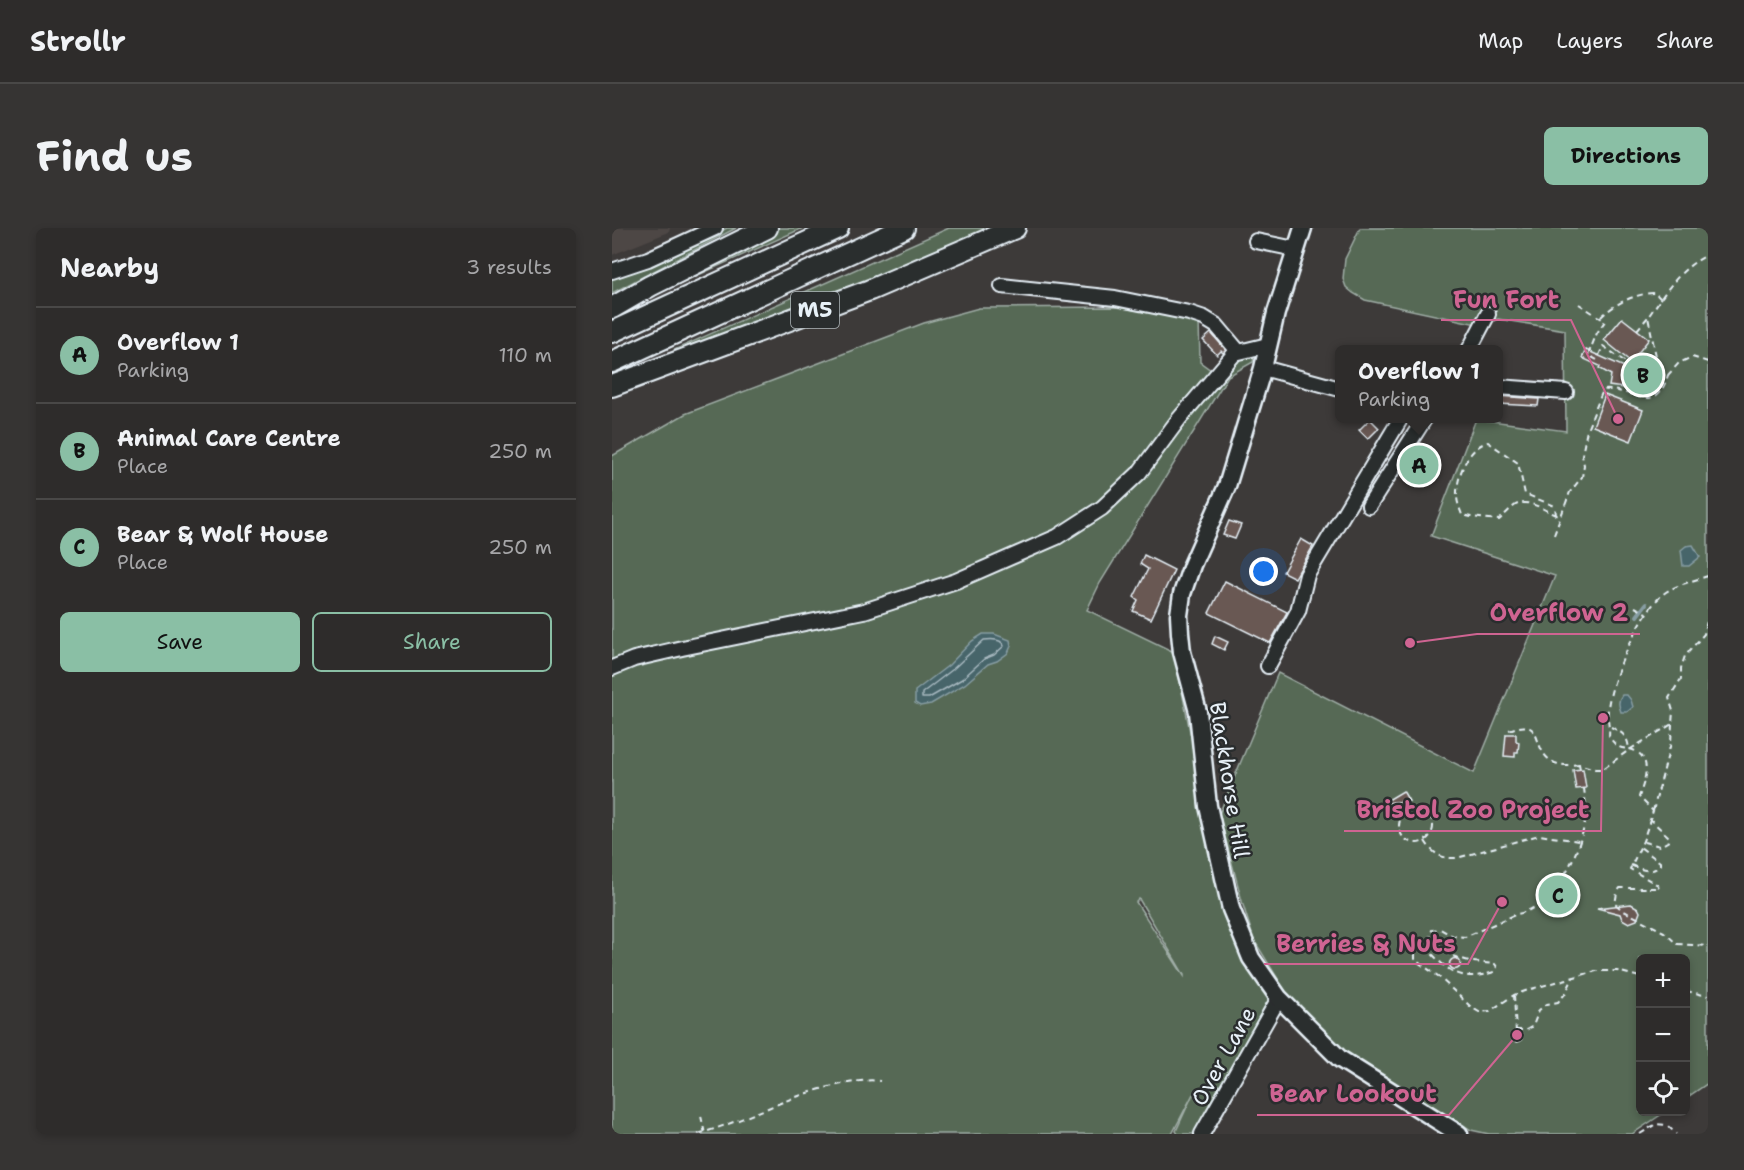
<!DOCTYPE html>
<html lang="en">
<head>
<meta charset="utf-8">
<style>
	:root { --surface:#2e2c2b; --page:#363433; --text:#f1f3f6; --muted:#a7a7a9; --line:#494847; --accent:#8abfa5 }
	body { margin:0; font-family:"Shantell Sans",sans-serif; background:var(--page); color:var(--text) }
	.controls { position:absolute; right:18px; bottom:18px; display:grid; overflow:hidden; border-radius:9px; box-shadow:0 3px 9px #0003 }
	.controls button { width:54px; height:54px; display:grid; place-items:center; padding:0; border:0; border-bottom:2px solid var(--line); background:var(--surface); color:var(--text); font:30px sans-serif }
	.you { position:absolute; left:652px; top:344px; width:21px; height:21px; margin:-15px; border:4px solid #fff; border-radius:50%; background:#1a73e8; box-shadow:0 0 0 9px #1a73e833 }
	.badge { display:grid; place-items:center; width:39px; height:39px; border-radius:50%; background:var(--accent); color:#111; font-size:20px; font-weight:700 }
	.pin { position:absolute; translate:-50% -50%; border:3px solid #fff; box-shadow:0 2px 6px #0006 }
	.popup { position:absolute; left:723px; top:117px; width:168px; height:78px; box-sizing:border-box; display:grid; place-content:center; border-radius:9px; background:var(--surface); filter:drop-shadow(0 2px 4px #0005); font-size:20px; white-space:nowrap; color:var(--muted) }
	.popup b { font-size:22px; color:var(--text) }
	.popup::after { content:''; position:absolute; left:50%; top:100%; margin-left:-12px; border:12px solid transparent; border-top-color:var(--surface) }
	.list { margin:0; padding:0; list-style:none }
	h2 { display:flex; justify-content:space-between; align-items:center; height:78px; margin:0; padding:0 24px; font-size:26px }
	h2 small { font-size:20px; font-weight:400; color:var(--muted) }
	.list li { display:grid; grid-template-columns:39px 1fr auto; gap:18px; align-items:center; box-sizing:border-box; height:96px; padding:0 24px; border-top:2px solid var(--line) }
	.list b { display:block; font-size:22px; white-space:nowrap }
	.list p { margin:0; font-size:20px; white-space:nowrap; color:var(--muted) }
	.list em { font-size:20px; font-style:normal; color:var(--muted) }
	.actions { display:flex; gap:12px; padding:18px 24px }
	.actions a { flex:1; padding:14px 0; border:2px solid var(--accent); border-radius:9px; text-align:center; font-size:21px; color:var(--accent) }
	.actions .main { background:var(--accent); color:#111 }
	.icon { flex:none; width:33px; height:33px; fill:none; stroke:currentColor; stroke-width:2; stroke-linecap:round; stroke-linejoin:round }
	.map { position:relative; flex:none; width:1096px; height:906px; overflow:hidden; border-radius:9px }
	header { display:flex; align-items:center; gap:36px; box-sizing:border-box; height:84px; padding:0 30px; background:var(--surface); border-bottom:2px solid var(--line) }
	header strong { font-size:28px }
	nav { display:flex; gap:33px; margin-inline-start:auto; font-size:21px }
	.intro { display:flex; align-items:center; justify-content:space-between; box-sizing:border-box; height:144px; padding:0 36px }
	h1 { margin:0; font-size:42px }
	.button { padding:15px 27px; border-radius:9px; background:var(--accent); color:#111; font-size:21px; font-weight:700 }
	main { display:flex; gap:36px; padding:0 36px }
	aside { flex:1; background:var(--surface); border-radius:9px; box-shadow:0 3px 9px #0003 }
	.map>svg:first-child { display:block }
</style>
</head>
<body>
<header>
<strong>Strollr</strong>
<nav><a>Map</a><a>Layers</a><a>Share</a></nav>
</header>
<div class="intro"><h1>Find us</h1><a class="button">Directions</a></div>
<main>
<aside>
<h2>Nearby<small>3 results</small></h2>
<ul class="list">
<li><span class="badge">A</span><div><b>Overflow 1</b><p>Parking</p></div><em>110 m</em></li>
<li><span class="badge">B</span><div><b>Animal Care Centre</b><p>Place</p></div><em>250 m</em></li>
<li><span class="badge">C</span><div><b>Bear &amp; Wolf House</b><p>Place</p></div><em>250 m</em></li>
</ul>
<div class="actions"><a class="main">Save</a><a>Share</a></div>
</aside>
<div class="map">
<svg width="1096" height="906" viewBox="0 0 1096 906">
	<rect width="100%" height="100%" fill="#3d3a39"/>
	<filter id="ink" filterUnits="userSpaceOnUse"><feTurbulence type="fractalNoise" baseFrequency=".0167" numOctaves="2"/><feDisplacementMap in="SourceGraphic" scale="12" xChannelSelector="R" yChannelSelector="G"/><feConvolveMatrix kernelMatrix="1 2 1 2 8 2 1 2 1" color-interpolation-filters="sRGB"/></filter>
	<g filter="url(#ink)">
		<path fill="#4d4644" d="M0 0H58L57 4 0 27Z"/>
		<g fill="#566954" stroke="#9fada6" stroke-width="1.5" fill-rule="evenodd">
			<path d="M115 0H124L0 65V49L76 20Z"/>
			<path d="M167 0H191L44 66 66 52Z"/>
			<path d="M337 0H380L195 77 64 125 62 122Z"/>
			<path d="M748 0H1096V855L1074 870V730H1028V884H1053L1020 906H877L859 902 734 824 674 764 642 712 631 677 607 586 666 445 862 545 943 348 819 308 864 191 954 203 953 102 886 91 877 94 874 98 753 72 741 65 734 59 731 51 733 31Z"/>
			<path d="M504 79 587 92 588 134 599 142 623 120 643 122 641 134 616 148 488 355 475 382 562 424 618 702 657 771 582 906H566L564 903 581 866 560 906H0V228L73 186 312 95 367 80ZM527 671 572 747V748L524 674Z"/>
		</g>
		<g fill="#47656b" stroke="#879da3" stroke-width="1.5">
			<path d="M1081 317 1088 329 1077 338H1071L1069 322 1074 318Z"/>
			<path d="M371 406H382L398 412 399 418 396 425 385 433 376 436 353 456 319 476 308 478 303 475V463L337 437 360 413Z"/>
			<path d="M1010 467H1015L1019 472 1021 479 1015 484H1009C1007 478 1005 473 1010 467Z"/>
		</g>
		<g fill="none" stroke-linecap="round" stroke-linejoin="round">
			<path stroke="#a8b9c0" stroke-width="1.5" d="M372 412C379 411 390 411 392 418L382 427 372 431 350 451 317 470H310V465L340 442Z"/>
			<path stroke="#879da3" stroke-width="4" d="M1025 388 1034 376"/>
		</g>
		<g fill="#695852" stroke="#e8f1f8" stroke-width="1.5">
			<path d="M1010 90 1037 111 1019 134 992 112Z"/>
			<path d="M599 105 614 122 611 125 609 123 605 127 591 112Z"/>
			<path d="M974 122 1044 153 1043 155 1021 152 1019 161 997 158 999 147 987 140 988 138 970 130Z"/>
			<path d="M993 167 1031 182 1019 213 981 198Z"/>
			<path d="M886 168 927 171 926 178 886 176Z"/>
			<path d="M758 191 767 200 756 211 747 202Z"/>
			<path d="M617 293 629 297 623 311 611 307Z"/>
			<path d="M689 311 701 318 683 350 671 344Z"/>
			<path d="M532 327 562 342 539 391 521 383 526 372 522 369 536 341 528 336Z"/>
			<path d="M613 353 675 384 658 415 597 385Z"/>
			<path d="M603 408 616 414 612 422 600 416Z"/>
			<path d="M894 506H904V513L907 514 906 524H903V529L892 528Z"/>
			<path d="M971 541 974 560 964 561 961 542Z"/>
			<path d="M791 563 797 573 771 575Z"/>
			<path d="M954 652 962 660 939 682 931 674Z"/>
			<path d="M1019 676 1026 680 1028 684 1025 692 1017 695 1010 691 1008 686 985 680Z"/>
			<circle cx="843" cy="736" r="5.5"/>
			<circle cx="905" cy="809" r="5"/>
		</g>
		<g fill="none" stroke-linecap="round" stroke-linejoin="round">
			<g stroke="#e8f1f8" stroke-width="18">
				<g id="minor">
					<path d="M644 13 683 21"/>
					<path d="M0 43 36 31 103 0"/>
					<path d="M390 58 503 70 577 85 592 90 605 98 626 123"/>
					<path d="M857 122 876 86"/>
					<path d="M651 140 728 161"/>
					<path d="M886 159 954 164"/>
					<path d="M757 278 813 190"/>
					<path d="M656 438 686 383 695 347 789 190"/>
					<path d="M0 440 22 431 70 420 252 383 344 353 445 309 490 280 527 245 567 191 623 125 656 117"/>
					<path d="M590 906 667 770"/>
				</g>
			</g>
			<g stroke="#e8f1f8" stroke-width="21">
				<path id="major" d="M691 0 664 85 651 140 615 258 580 337 570 366 567 387 568 405 570 424 586 484 596 578 619 681 639 730 667 770 728 831 847 906"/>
			</g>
			<g stroke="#e8f1f8" stroke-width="24">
				<g id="highway">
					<path d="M0 80 38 58 155 0"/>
					<path d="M0 104 226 0"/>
					<path d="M0 134 292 0"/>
					<path d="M0 158 258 62 403 0"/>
				</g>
			</g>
			<g stroke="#e8f1f8" stroke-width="2" stroke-dasharray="6 4.5" stroke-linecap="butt">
				<path d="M967 76 993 93 985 105 976 127 985 132 991 118 1015 135 1046 138 1056 147 1067 135 1080 129 1096 134"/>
				<path d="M989 89C1002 76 1024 65 1043 65L1049 71"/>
				<path d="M1025 102 1036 89"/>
				<path d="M1046 138 1036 89C1053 65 1068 39 1096 27"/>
				<path d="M944 287 943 278 913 266 906 235 876 214C856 219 844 249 845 268 845 275 848 281 850 287L859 289 887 292C893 287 900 278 906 276 918 271 938 285 949 289"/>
				<path d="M942 307 958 264 970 249 972 237 970 227 975 202 991 162C1020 159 1043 190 1056 147"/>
				<path d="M1096 348C1081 353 1061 357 1049 368 1028 386 998 453 996 481 995 491 998 499 997 509 1011 527 1011 516 1025 524 1041 534 1031 556 1027 569L1041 583 1031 613 1018 641 1046 657 1047 660H1008L1005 665 1003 676 1012 683 1052 704 1065 716 1096 718"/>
				<path d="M1023 379 1034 385"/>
				<path d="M999 499C1011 505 1016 508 1017 522"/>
				<path d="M897 502C935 487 917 524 943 535 951 538 960 537 967 536"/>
				<path d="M968 541 967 536 983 541H991L1017 522 1060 496 1061 483 1057 470 1069 451V440L1073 428 1092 406 1096 389"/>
				<path d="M972 560C973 570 975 582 973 593 968 626 941 680 905 686L853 709 841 708 828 701 820 702 818 708 837 727 860 734 883 736 885 739 882 744C848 755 835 743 813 718L806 719 803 725V732L826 748 859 779 867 784 878 783 902 767 919 761 984 743H1005L1028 749"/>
				<circle cx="804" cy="598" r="17"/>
				<path d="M1041 583 1059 515 1060 496"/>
				<path d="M813 613C821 626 829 631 845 630L927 607 967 613"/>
				<path d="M1032 614 1048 618 1057 613V609L1038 591"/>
				<path d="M1019 637C1029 642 1041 646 1048 637V634L1028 619"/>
				<path d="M1074 763 1096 768"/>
				<path d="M902 767 904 805"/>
				<path d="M904 802H914L921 798 927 782 935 776 946 774 953 766 961 750"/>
				<path d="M89 888 93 906"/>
				<path d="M86 906C136 892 180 865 231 856 243 854 256 851 268 853"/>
				<path d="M1028 906 1044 896 1055 897 1064 906"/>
			</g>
			<use href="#minor" stroke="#2a2d2e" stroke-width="14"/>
			<use href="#major" stroke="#2a2d2e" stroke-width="16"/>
			<use href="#highway" stroke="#2a2d2e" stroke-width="20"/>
		</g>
	</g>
	<g text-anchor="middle" stroke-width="5" stroke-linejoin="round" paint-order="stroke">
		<rect fill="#2a2d2e" stroke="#afb6bb" stroke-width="1.5" x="179" y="64" width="48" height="36" rx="4.5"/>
		<g font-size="21" font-weight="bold" fill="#e8f1f8">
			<text x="203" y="89">M5</text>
		</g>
		<g font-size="22" fill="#e8f1f8" stroke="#2a2d2e">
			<text transform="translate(618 552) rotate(81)" y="8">Blackhorse Hill</text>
			<text transform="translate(611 828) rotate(-61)" y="8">Over Lane</text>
		</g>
	</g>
	<path fill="none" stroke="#cf6492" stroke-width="2" d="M1006 191L959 92H829M798 415L865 406H1028M991 490L989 603H732M890 674L856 736H652M905 807L837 887H645"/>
	<g fill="#cf6492" stroke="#2a2d2e" stroke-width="2">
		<circle cx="1006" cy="191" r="6"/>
		<circle cx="798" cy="415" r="6"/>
		<circle cx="991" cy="490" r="6"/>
		<circle cx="890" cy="674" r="6"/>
		<circle cx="905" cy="807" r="6"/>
	</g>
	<g font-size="24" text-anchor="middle" font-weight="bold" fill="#cf6492" stroke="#2a2d2e" stroke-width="5" stroke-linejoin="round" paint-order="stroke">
		<text x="894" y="80">Fun Fort</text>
		<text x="947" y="393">Overflow 2</text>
		<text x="861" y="590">Bristol Zoo Project</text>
		<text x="754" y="724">Berries &amp; Nuts</text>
		<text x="741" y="874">Bear Lookout</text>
	</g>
</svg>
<div class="controls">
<button>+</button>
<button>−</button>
<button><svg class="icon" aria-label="locate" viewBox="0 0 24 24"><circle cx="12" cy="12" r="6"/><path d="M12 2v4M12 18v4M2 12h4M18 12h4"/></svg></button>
</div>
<div class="you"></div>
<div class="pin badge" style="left:807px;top:237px">A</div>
<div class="popup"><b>Overflow 1</b>Parking</div>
<div class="pin badge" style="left:1031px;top:147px">B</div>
<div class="pin badge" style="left:946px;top:667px">C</div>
</div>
</main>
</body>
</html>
